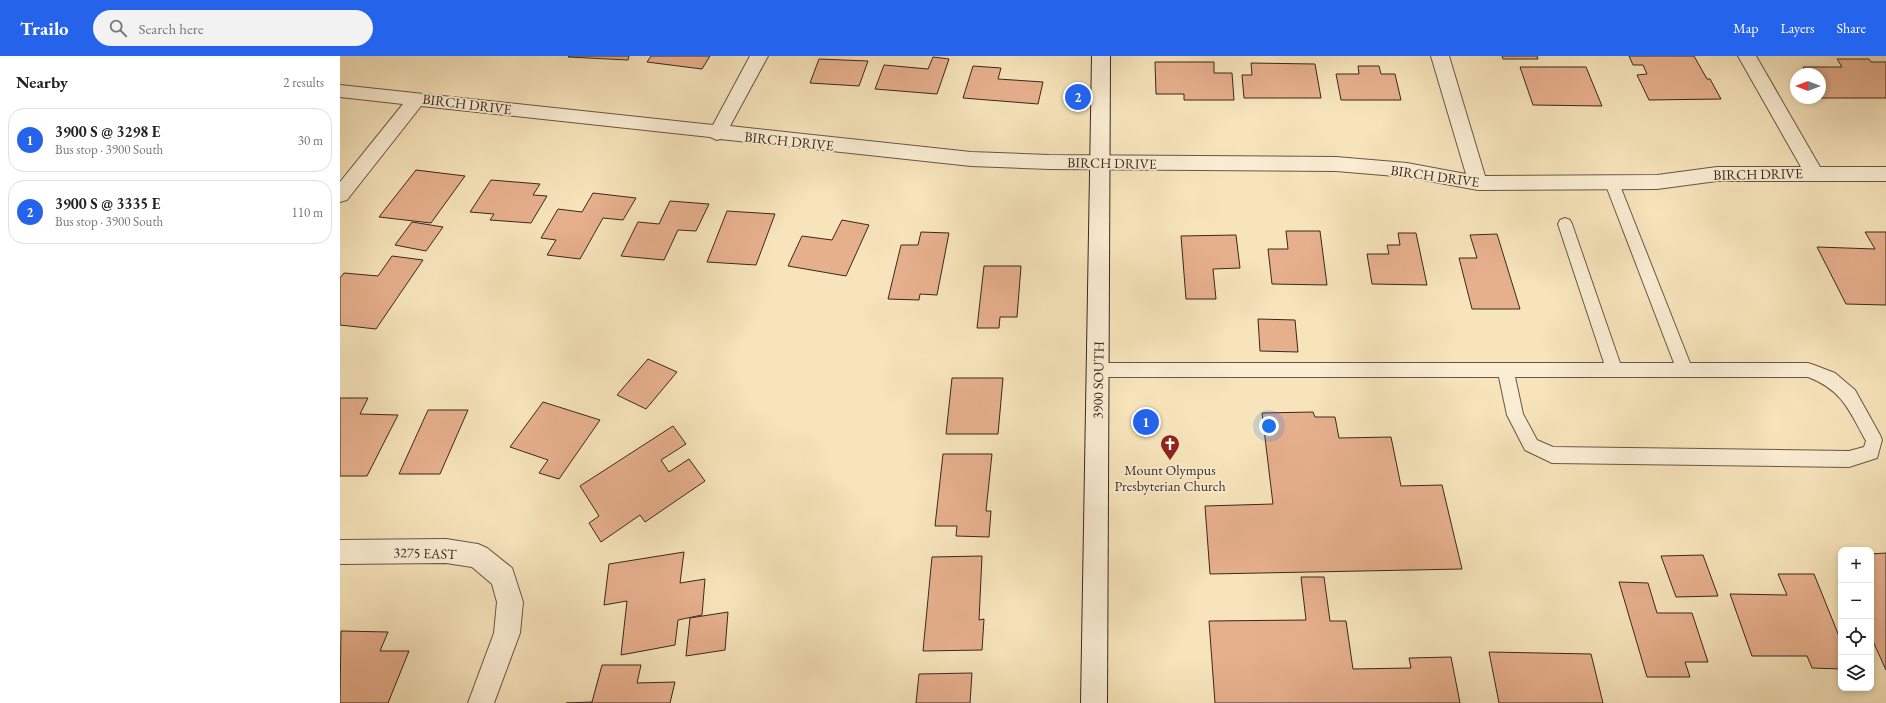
<!DOCTYPE html>
<html lang="en">
<head>
<meta charset="utf-8">
<style>
	:root { --surface:#fff; --page:#f2f2f2; --text:#222; --muted:#767676; --line:#e0e0e0; --accent:#2563eb }
	body { margin:0; font-family:"EB Garamond",serif; background:var(--page); color:var(--text) }
	.controls { position:absolute; right:12px; bottom:12px; display:grid; overflow:hidden; border-radius:8px; box-shadow:0 2px 6px #0003 }
	.controls button { width:36px; height:36px; display:grid; place-items:center; padding:0; border:0; border-bottom:1px solid var(--line); background:var(--surface); color:var(--text); font:20px sans-serif }
	.compass { position:absolute; left:1450px; top:12px; width:36px; height:36px; border-radius:50%; background:var(--surface); box-shadow:0 2px 6px #0003; rotate:270deg }
	.you { position:absolute; left:929px; top:370px; width:14px; height:14px; margin:-10px; border:3px solid #fff; border-radius:50%; background:#1a73e8; box-shadow:0 0 0 6px #1a73e833 }
	.badge { display:grid; place-items:center; width:26px; height:26px; border-radius:50%; background:var(--accent); color:#fff; font-size:13px; font-weight:700 }
	.pin { position:absolute; translate:-50% -50%; border:2px solid #fff; box-shadow:0 1px 4px #0006 }
	.list { margin:0; padding:0; list-style:none }
	h2 { display:flex; justify-content:space-between; align-items:center; height:52px; margin:0; padding:0 16px; font-size:17px }
	h2 small { font-size:13px; font-weight:400; color:var(--muted) }
	.list li { display:grid; grid-template-columns:26px 1fr auto; gap:12px; align-items:center; box-sizing:border-box; height:64px; margin:0 8px 8px; padding:0 8px; border:1px solid var(--line); border-radius:16px }
	.list b { display:block; font-size:15px; white-space:nowrap }
	.list p { margin:0; font-size:13px; white-space:nowrap; color:var(--muted) }
	.list em { font-size:13px; font-style:normal; color:var(--muted) }
	.icon { flex:none; width:22px; height:22px; fill:none; stroke:currentColor; stroke-width:2; stroke-linecap:round; stroke-linejoin:round }
	.map { position:relative; flex:none; width:1546px; height:647px; overflow:hidden }
	header { display:flex; align-items:center; gap:24px; box-sizing:border-box; height:56px; padding:0 20px; background:var(--accent); color:#fff }
	header strong { font-size:19px }
	nav { display:flex; gap:22px; margin-inline-start:auto; font-size:14px }
	.search { width:280px; height:36px; background:var(--page); display:flex; align-items:center; gap:10px; box-sizing:border-box; padding:0 14px; border-radius:22px; color:var(--muted); font-size:15px }
	main { display:flex }
	aside { flex:1; background:var(--surface) }
	.map>svg:first-child { display:block }
</style>
</head>
<body>
<header>
<strong>Trailo</strong>
<div class="search"><svg class="icon" aria-label="search" viewBox="0 0 24 24"><circle cx="10" cy="10" r="6"/><path d="M15 15l6 6"/></svg>Search here</div>
<nav><a>Map</a><a>Layers</a><a>Share</a></nav>
</header>
<main>
<aside>
<h2>Nearby<small>2 results</small></h2>
<ul class="list">
<li><span class="badge">1</span><div><b>3900 S @ 3298 E</b><p>Bus stop · 3900 South</p></div><em>30 m</em></li>
<li><span class="badge">2</span><div><b>3900 S @ 3335 E</b><p>Bus stop · 3900 South</p></div><em>110 m</em></li>
</ul>
</aside>
<div class="map">
<svg width="1546" height="647" viewBox="0 0 1546 647">
	<rect width="100%" height="100%" fill="#f7e4bb"/>
	<filter id="stains"><feTurbulence type="fractalNoise" baseFrequency=".005" numOctaves="4"/><feColorMatrix values="0 0 0 0 .2 0 0 0 0 .09 0 0 0 0 .02 0 0 0 .5 -.17"/></filter>
	<radialGradient id="worn" r=".72"><stop offset=".6" stop-color="#630" stop-opacity="0"/><stop offset="1" stop-color="#630" stop-opacity=".3"/></radialGradient>
	<g fill="#e7b08d" stroke="#39281e">
		<path d="M229 0H289L288 4 228 1Z"/>
		<path d="M311 0H370L362 13 307 6Z"/>
		<path d="M1162 0H1197L1198 3H1163Z"/>
		<path d="M1289 0H1354L1367 23H1370L1381 43 1309 44 1297 19 1307 18 1303 9H1293Z"/>
		<path d="M593 1 609 3 597 38 535 33 544 9 588 13Z"/>
		<path d="M479 3 528 5 519 30 470 27Z"/>
		<path d="M1497 3H1529L1531 6H1546V42H1481L1480 18H1467L1463 11H1502Z"/>
		<path d="M815 6H874V17H892L894 44H844V38H816Z"/>
		<path d="M911 7 975 8 981 42H904L902 19H912Z"/>
		<path d="M633 10 661 12 658 23 703 26 698 48 623 42Z"/>
		<path d="M1018 10H1039L1041 18H1055L1061 44H1001L996 18H1019Z"/>
		<path d="M1180 11H1246L1262 50 1193 49Z"/>
		<path d="M76 114 125 120 91 167 39 161Z"/>
		<path d="M151 124 200 128 193 139 207 140 191 167 150 164 154 158 130 156Z"/>
		<path d="M253 137 296 142 283 164 263 162 240 203 207 199 216 184 201 182 218 153 242 156Z"/>
		<path d="M330 145 369 148 356 175 338 174 324 204 281 200 298 166 319 168Z"/>
		<path d="M387 155 435 158 416 209 367 206Z"/>
		<path d="M502 164 529 169 506 220 448 210 462 180 492 184Z"/>
		<path d="M72 166 103 171 86 195 55 189Z"/>
		<path d="M946 175H980L987 229 932 228 928 193H948Z"/>
		<path d="M581 176 609 177 597 239 580 238 579 244 548 243 561 189H578Z"/>
		<path d="M1525 176H1546V249L1506 248 1477 191 1535 193Z"/>
		<path d="M1058 177H1076L1087 229 1032 228 1027 198H1049L1047 189H1060Z"/>
		<path d="M1157 178 1180 253H1132L1119 202H1137L1130 179Z"/>
		<path d="M896 179 900 212 873 213 876 243H846L841 180Z"/>
		<path d="M52 200 83 204 36 273 0 269V222L4 217 38 220Z"/>
		<path d="M644 210H681L677 261H660L659 272H637Z"/>
		<path d="M918 263 955 264 958 296 920 295Z"/>
		<path d="M308 303 337 316 306 353 277 339Z"/>
		<path d="M612 322H663L658 378H606Z"/>
		<path d="M0 342H28L20 358 58 359 27 420H0Z"/>
		<path d="M203 346 260 364 219 423 199 417 208 404 170 391Z"/>
		<path d="M88 354H128L100 418H59Z"/>
		<path d="M973 356 975 361H995L999 382 1051 381 1061 430 1102 429 1122 513 870 518 865 450 933 448 922 357Z"/>
		<path d="M333 370 346 388 321 404 329 416 349 403 365 425 305 466 300 459 261 486 249 467 259 460 240 430Z"/>
		<path d="M603 398H652L646 455H651L649 481 616 480 617 470H595Z"/>
		<path d="M344 496 340 527 365 523 362 559 338 564 335 589 281 599 287 545 264 549 269 508Z"/>
		<path d="M1546 497V614L1531 581V498Z"/>
		<path d="M1363 499 1378 540 1336 541 1321 500Z"/>
		<path d="M642 500 639 564 644 563 642 594 583 595 592 501Z"/>
		<path d="M1438 518H1474L1501 585V613L1472 612 1467 600H1412L1390 538 1447 539Z"/>
		<path d="M961 521H984L990 565H1006L1013 613 1071 612 1069 602 1111 601 1120 647H875L869 565 966 564Z"/>
		<path d="M1279 526 1308 527 1317 557H1352L1368 606H1345L1350 621H1307Z"/>
		<path d="M388 556 385 594 346 600 350 562Z"/>
		<path d="M1 575 48 576 40 595H69L48 647H0Z"/>
		<path d="M1149 596 1251 598 1263 647H1159Z"/>
		<path d="M262 609H301L297 627 335 626 330 647H226L252 646Z"/>
		<path d="M632 617 630 647H576L579 618Z"/>
	</g>
	<g fill="none" stroke-linecap="round" stroke-linejoin="round">
		<g stroke="#685745" stroke-width="2">
			<path id="lane" d="M1272 122 1277 123 1279 127 1350 307H1468L1474 309 1495 317 1515 334 1540 379 1542 384 1537 402 1509 411 1212 407 1185 394 1167 359 1159 321H758L752 319 750 314 752 309 758 307H1264L1218 168 1220 164 1225 162 1230 164 1232 168 1280 307H1334L1265 127 1267 123ZM1175 321H1468C1502 334 1509 354 1526 385L1524 391 1509 395 1213 391 1197 384 1183 358Z"/>
		</g>
		<g stroke="#685745" stroke-width="2">
			<g id="street">
				<path d="M410 0H428L390 70 631 96 709 99 996 101 1067 107 1126 118 1091 0H1109L1145 120 1317 119 1377 111H1461L1398 0H1416L1480 111H1546V125H1377L1317 133 1138 134 1067 121 996 115 709 113 631 110 380 83 377 84 370 81 81 50 7 144 0 146V126L63 48 0 41V29L373 69Z"/>
				<path d="M106 483 138 488 147 492 172 512 175 521 183 546 180 577 154 647H128L154 577 157 546 152 528 132 511 106 507 0 508V484Z"/>
			</g>
		</g>
		<g stroke="#39281e" stroke-width="2">
			<path id="secondary" d="M752 0H770L767 647H741Z"/>
		</g>
		<use href="#lane" fill="#faedd3" fill-rule="evenodd"/>
		<use href="#street" fill="#faedd3" fill-rule="evenodd"/>
		<use href="#secondary" fill="#faedd3" fill-rule="evenodd"/>
	</g>
	<defs>
		<g id="church-pin" transform="scale(1)"><path d="M0 17L-7.5 6A9.5 9.5 0 1 1 7.5 6Z" fill="#8f2418" stroke="#faedd3"/><path d="M-1.2-6h2.4v3.5h3.3v2.4h-3.3V6h-2.4V-.1h-3.3v-2.4h3.3Z" fill="#fff"/></g>
	</defs>
	<g fill-rule="evenodd">
		<use href="#church-pin" x="830" y="388"/>
	</g>
	<g text-anchor="middle" stroke-width="3.5" stroke-linejoin="round" paint-order="stroke">
		<g font-size="14" fill="#39281e" stroke="#faedd3">
			<text transform="translate(127 48) rotate(7)" y="5">BIRCH DRIVE</text>
			<text transform="translate(449 85) rotate(6)" y="5">BIRCH DRIVE</text>
			<text transform="translate(772 107) rotate(1)" y="5">BIRCH DRIVE</text>
			<text transform="translate(1418 118) rotate(-1)" y="5">BIRCH DRIVE</text>
			<text transform="translate(1095 120) rotate(8)" y="5">BIRCH DRIVE</text>
			<text transform="translate(758 324) rotate(-89)" y="5">3900 SOUTH</text>
			<text transform="translate(85 497) rotate(2)" y="5">3275 EAST</text>
		</g>
		<g font-size="14" fill="#39281e" stroke="#faedd3">
			<text x="830" y="419">Mount Olympus<tspan x="830" dy="16">Presbyterian Church</tspan></text>
		</g>
	</g>
	<rect width="100%" height="100%" filter="url(#stains)"/>
	<rect width="100%" height="100%" fill="url(#worn)"/>
</svg>
<div class="controls">
<button>+</button>
<button>−</button>
<button><svg class="icon" aria-label="locate" viewBox="0 0 24 24"><circle cx="12" cy="12" r="6"/><path d="M12 2v4M12 18v4M2 12h4M18 12h4"/></svg></button>
<button><svg class="icon" aria-label="layers" viewBox="0 0 24 24"><path d="M12 4l9 5-9 5-9-5zM3 14l9 5 9-5"/></svg></button>
</div>
<svg class="compass" viewBox="-18 -18 36 36"><path d="M0-13l5 13h-10z" fill="#e53935"/><path d="M0 13l5-13h-10z" fill="#767676"/></svg>
<div class="you"></div>
<div class="pin badge" style="left:806px;top:366px">1</div>
<div class="pin badge" style="left:738px;top:41px">2</div>
</div>
</main>
</body>
</html>
